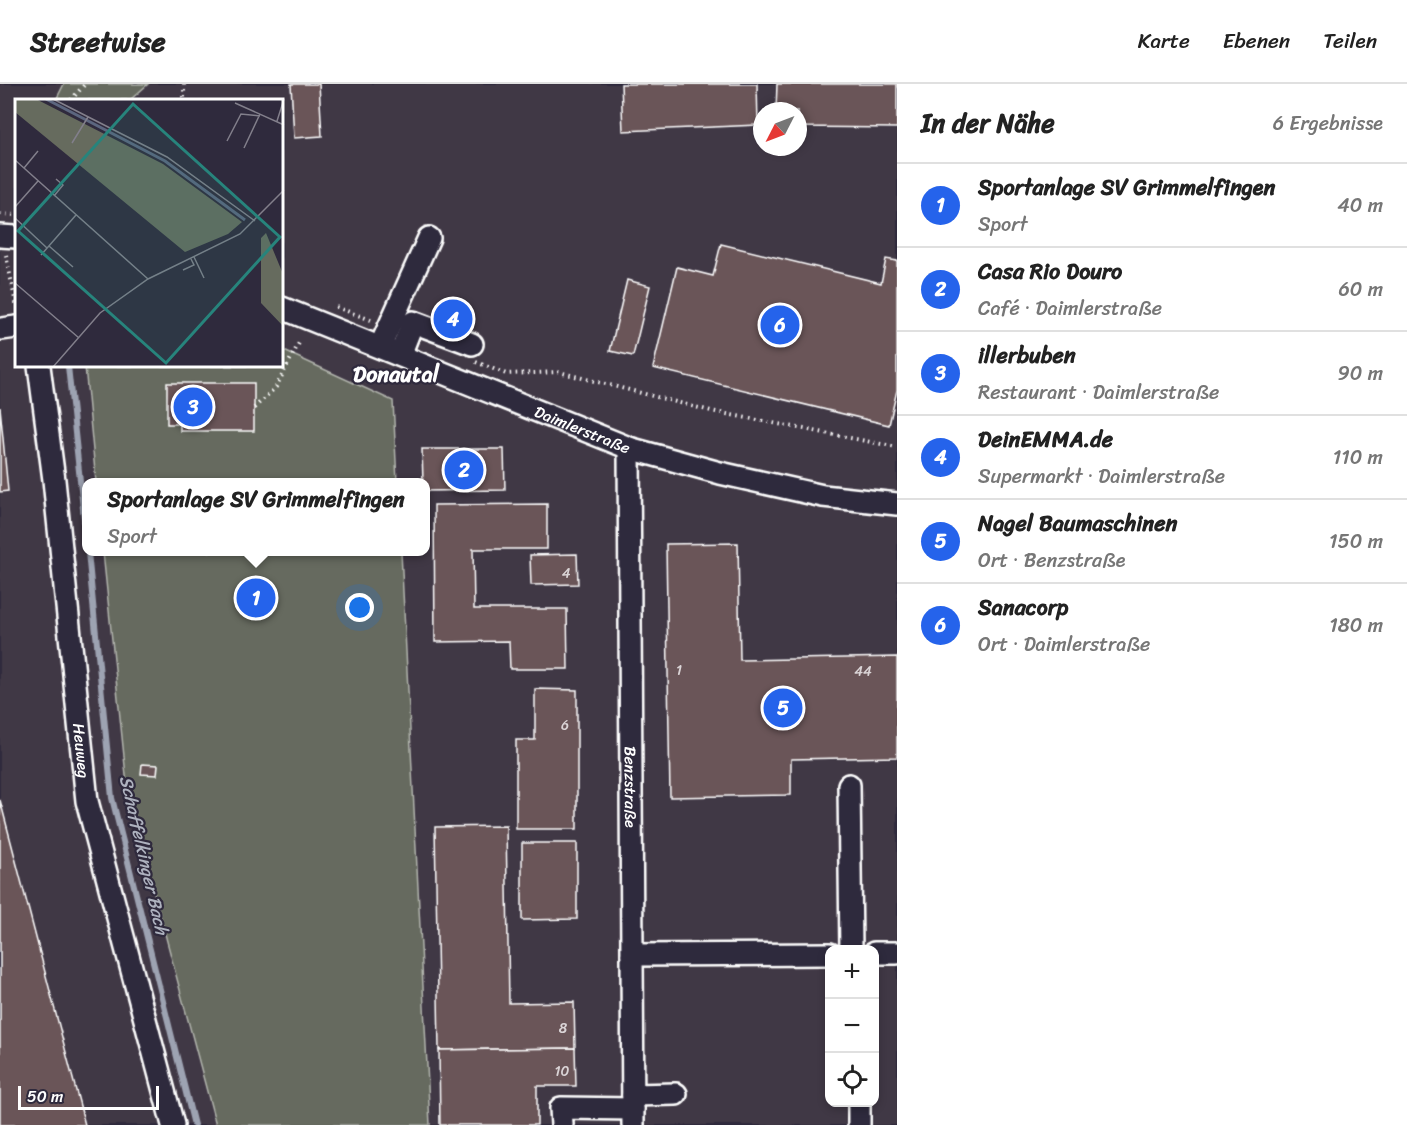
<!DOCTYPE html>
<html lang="de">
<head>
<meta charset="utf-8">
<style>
	:root { --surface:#fff; --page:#f6f6f6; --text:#222; --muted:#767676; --line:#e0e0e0; --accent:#2563eb }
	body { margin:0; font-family:Sriracha,sans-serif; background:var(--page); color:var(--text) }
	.controls { position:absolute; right:18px; bottom:18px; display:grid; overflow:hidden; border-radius:12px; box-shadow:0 3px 9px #0003 }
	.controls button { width:54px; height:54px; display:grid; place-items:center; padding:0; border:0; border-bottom:2px solid var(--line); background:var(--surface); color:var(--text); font:30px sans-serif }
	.compass { position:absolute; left:753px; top:18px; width:54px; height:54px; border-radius:50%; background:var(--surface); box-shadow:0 3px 9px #0003; rotate:228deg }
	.scale { position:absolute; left:18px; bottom:15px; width:141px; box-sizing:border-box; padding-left:6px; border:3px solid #fff; border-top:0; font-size:16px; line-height:21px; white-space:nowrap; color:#fff; -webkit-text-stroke:4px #2f2a3d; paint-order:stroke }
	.you { position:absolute; left:360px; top:524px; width:21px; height:21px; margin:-15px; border:4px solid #fff; border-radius:50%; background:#1a73e8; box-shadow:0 0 0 9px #1a73e833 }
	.badge { display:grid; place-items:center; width:39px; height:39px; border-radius:50%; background:var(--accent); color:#fff; font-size:20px; font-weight:700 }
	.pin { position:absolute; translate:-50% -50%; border:3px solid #fff; box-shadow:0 2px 6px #0006 }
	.popup { position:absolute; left:82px; top:394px; width:348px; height:78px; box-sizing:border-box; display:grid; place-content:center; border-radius:12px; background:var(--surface); filter:drop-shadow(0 2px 4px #0005); font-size:20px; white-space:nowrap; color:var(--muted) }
	.popup b { font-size:22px; color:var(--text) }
	.popup::after { content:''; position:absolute; left:50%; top:100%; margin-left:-12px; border:12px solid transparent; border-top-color:var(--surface) }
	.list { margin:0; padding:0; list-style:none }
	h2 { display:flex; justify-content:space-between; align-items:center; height:78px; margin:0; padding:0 24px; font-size:26px }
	h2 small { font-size:20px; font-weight:400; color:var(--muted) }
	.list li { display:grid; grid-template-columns:39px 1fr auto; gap:18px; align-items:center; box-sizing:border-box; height:84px; padding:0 24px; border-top:2px solid var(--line) }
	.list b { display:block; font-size:22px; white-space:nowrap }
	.list p { margin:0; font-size:20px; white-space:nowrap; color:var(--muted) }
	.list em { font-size:20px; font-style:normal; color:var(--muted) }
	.icon { flex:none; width:33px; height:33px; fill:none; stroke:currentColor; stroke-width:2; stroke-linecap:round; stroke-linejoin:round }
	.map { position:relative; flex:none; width:897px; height:1041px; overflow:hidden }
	header { display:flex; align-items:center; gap:36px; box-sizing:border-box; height:84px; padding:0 30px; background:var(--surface); border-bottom:2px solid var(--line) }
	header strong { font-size:28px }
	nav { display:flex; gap:33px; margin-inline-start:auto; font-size:21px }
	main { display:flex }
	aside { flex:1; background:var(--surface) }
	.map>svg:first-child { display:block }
</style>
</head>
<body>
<header>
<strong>Streetwise</strong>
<nav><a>Karte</a><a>Ebenen</a><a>Teilen</a></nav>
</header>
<main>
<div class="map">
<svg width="897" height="1041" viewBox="0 0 897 1041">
	<rect width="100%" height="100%" fill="#2f2a3d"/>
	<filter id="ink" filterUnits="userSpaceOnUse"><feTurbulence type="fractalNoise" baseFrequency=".0167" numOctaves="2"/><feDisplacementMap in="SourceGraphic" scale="12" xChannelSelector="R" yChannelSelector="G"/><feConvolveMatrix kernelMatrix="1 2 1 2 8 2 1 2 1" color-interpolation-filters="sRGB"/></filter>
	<g filter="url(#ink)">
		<path fill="#413745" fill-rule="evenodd" d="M0 0H897V1041H0ZM16 16H282V282H16ZM762 27H798V63H762ZM86 398H425V468H86ZM830 866H874V1018H830Z"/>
		<g fill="#666b5e" stroke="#b2b5ae" stroke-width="1.5">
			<path d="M64 0H148L130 16H56Z"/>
			<path d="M282 266 393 317 397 398H96L85 282H282Z"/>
			<path d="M103 468H401L430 1041H216L128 711Z"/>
		</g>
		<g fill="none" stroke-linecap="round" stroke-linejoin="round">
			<g stroke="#9da3b2" stroke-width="6">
				<path d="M68 282 86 454"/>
				<path d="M88 468 112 714 194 1041"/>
			</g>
		</g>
		<g fill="#6a5559" stroke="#fff" stroke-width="1.5">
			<path d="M291 0H319L322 52 294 54Z"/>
			<path d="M621 0H757L758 41 623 47Z"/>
			<path d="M777 0H897V44L798 43V27H776Z"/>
			<path d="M721 160 881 199 886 175 897 177V306L889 341 653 284 677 183 713 192Z"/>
			<path d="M627 196 650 202 633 272 610 267Z"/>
			<path d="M447 218 469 227 461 245 440 236Z"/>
			<path d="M167 299H254V347H180V340H167Z"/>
			<path d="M0 323 8 407 0 408Z"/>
			<path d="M422 365H504L505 406 425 407V398H423Z"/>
			<path d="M547 420V465H473L474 525H567L568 585H510L509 557 435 558 434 421Z"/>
			<path d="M738 459 740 576 897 573V673L791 675V711L670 713 666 460Z"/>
			<path d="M577 470 578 500 531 501 530 471Z"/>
			<path d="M535 605 577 606V745H516V656H535Z"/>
			<path d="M142 680 158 681 157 691 141 690Z"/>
			<path d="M0 716 85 1041H0Z"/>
			<path d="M506 742 509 919 574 918 575 964 439 966 435 743Z"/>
			<path d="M522 759H577V835L522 836Z"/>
			<path d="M575 964 576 1002H537V1041H440L439 966Z"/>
		</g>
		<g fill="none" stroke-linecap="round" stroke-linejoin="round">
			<g stroke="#fff" stroke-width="26">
				<g id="minor">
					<path d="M0 152 16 153"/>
					<path id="s1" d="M282 224 629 364 720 389 823 412 897 420"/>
					<path d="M2 245 16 243"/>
					<path d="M380 263 429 154"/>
					<path d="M400 271 413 238 472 260"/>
					<path id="s2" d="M39 282 54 396 87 717 173 1041"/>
					<path id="s3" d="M629 364 633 1041"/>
					<path d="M849 701 851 866"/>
					<path d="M874 869H897"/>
					<path d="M632 871 830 870"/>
					<path d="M633 1011 676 1010"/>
					<path d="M562 1041 561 1024 633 1025"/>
					<path d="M859 1041V1018"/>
				</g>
			</g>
			<g stroke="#fff" stroke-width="4" stroke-dasharray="1.5 4.5" stroke-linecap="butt">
				<path d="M184 0V16"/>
				<path d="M71 16 85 0"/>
				<path d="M0 130 16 131"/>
				<path d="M6 171 16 220"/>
				<path d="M336 223 371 236"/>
				<path d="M476 278 506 290 559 288 711 327 897 363"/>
				<path d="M254 324 276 303 300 257"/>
			</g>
			<use href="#minor" stroke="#2f2a3d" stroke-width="21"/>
		</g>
	</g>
	<g text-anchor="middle" stroke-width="4.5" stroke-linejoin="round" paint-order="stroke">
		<g font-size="14" fill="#dad4d6">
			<text x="566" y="494">4</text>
			<text x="679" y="591">1</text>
			<text x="863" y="592">44</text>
			<text x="565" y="646">6</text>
			<text x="563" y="949">8</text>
			<text x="562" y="992">10</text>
		</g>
		<g font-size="16" fill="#fff" stroke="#2f2a3d">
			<text dy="6" stroke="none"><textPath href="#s1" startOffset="324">Daimlerstraße</textPath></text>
			<text dy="6" stroke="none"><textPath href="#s2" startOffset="387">Heuweg</textPath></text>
			<text dy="6" stroke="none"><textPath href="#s3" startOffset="339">Benzstraße</textPath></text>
		</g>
		<g font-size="18" font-style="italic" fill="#aeb2bf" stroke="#2f2a3d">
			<text transform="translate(144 771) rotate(77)" y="6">Schaffelkinger Bach</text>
		</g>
		<g font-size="22" font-weight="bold" fill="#fff" stroke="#2f2a3d">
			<text x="396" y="298">Donautal</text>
		</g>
	</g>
	<g transform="translate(15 15)">
		<rect width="268" height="268" fill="#2f2a3d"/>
		<path d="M0 0H21L148 65 227 123 213 135 170 153 0 13ZM251 134 268 175V227L246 204V139Z" fill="#666b5e"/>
		<path fill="none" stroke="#5c667f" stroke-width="3" d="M31 0 150 62 230 121"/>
		<path fill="none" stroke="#827f8b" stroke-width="1.5" d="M38 0 152 58 240 122M220 4 269 26M262 22 269 0M212 42 226 15 245 17M57 44 73 18M229 49 245 15M0 61 133 180M9 69 23 52M39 97 48 86 41 80M0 108 23 82M0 119 32 149M34 147 58 168M26 156 61 116M179 158 189 179M168 171 179 166 176 160M0 184 64 239M38 268 85 214 133 180 225 135 269 91"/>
		<path fill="#27847c" fill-opacity="0.15" stroke="#27847c" stroke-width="3" d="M118 5 265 138 151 264 3 132Z"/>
		<rect width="268" height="268" fill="none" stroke="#fff" stroke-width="3"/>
	</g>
</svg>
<div class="controls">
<button>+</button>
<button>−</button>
<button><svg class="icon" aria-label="locate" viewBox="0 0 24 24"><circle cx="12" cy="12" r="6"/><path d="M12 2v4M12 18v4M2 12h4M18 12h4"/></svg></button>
</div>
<svg class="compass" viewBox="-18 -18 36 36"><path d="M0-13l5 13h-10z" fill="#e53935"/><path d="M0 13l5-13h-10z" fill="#767676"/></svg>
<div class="scale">50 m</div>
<div class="you"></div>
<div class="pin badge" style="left:256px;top:514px">1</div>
<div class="popup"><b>Sportanlage SV Grimmelfingen</b>Sport</div>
<div class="pin badge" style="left:464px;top:386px">2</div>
<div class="pin badge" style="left:193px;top:323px">3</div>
<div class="pin badge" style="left:453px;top:235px">4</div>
<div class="pin badge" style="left:783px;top:624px">5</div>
<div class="pin badge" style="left:780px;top:241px">6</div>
</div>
<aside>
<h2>In der Nähe<small>6 Ergebnisse</small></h2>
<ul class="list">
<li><span class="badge">1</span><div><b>Sportanlage SV Grimmelfingen</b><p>Sport</p></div><em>40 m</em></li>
<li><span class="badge">2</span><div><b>Casa Rio Douro</b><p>Café · Daimlerstraße</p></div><em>60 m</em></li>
<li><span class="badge">3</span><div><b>illerbuben</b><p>Restaurant · Daimlerstraße</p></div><em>90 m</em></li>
<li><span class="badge">4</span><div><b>DeinEMMA.de</b><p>Supermarkt · Daimlerstraße</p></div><em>110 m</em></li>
<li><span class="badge">5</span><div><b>Nagel Baumaschinen</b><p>Ort · Benzstraße</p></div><em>150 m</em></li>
<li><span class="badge">6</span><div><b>Sanacorp</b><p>Ort · Daimlerstraße</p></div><em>180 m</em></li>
</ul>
</aside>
</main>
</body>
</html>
